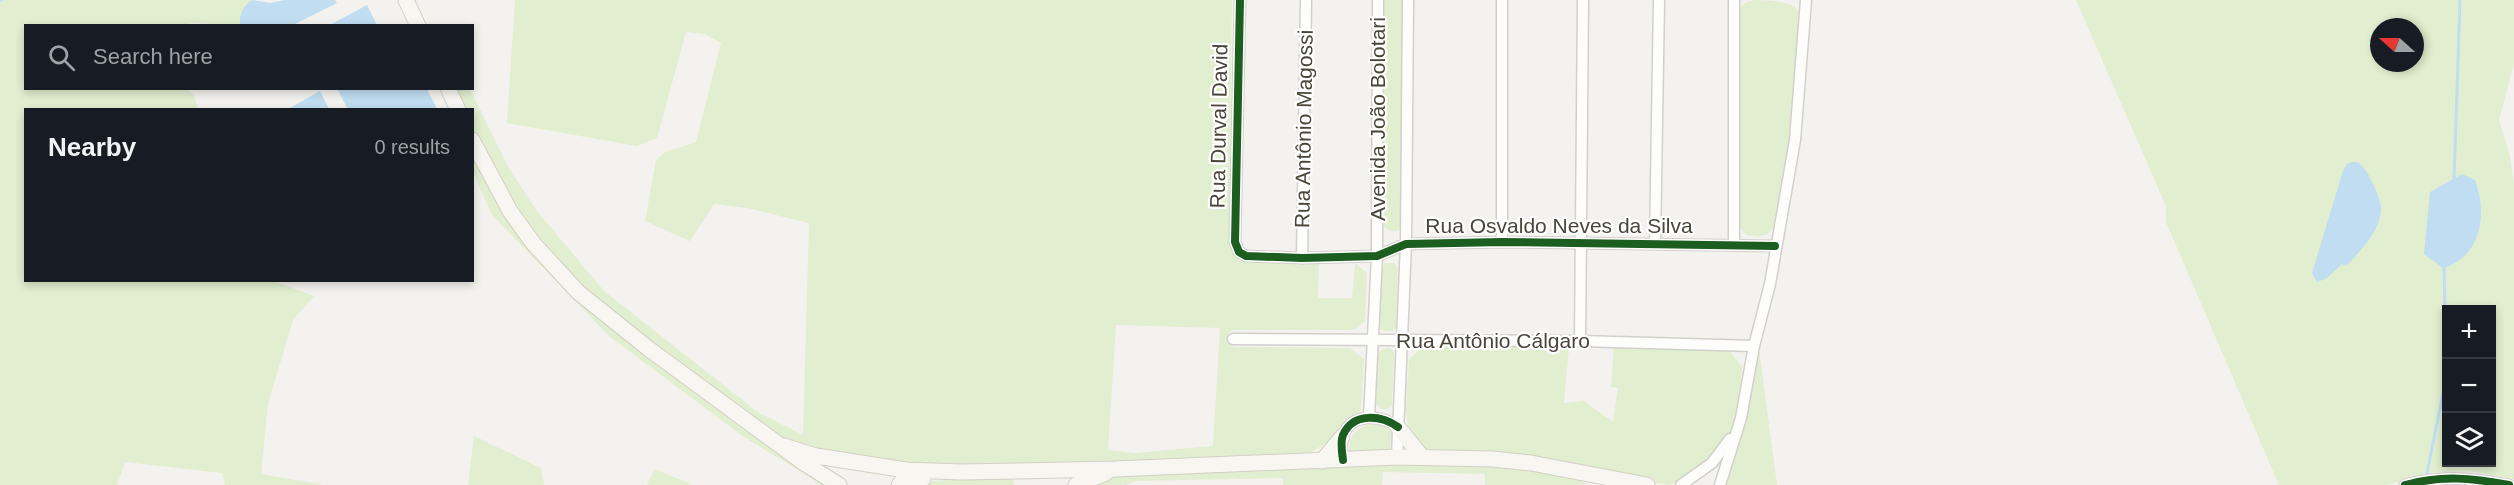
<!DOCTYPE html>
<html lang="en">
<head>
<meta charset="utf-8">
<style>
	:root { --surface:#171b24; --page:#242831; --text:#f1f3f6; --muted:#9ea1a6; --line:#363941 }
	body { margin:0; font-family:Arial,sans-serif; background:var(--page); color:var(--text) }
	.controls { position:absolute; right:18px; bottom:18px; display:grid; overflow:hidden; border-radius:0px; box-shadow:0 3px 9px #0003 }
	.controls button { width:54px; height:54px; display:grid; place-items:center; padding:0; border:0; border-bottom:2px solid var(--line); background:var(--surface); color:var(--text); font:30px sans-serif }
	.compass { position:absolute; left:2370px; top:18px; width:54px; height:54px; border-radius:50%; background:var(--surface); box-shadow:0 3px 9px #0003; rotate:291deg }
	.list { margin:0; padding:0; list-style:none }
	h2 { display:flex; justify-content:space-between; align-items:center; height:78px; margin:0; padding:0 24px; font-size:26px }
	h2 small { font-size:20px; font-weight:400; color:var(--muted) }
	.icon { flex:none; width:33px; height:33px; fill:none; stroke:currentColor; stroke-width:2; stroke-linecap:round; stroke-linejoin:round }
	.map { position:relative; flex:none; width:2514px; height:485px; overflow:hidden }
	.search { position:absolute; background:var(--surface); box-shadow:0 3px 9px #0003; left:24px; top:24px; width:450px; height:66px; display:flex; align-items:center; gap:15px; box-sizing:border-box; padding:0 21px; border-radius:0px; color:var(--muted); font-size:22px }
	.panel { position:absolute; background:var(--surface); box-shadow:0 3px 9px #0003; left:24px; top:108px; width:450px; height:174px; border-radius:0px }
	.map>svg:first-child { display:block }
</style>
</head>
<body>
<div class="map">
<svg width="2514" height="485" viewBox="0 0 2514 485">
	<rect width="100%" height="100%" fill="#f4f2ee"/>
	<g fill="#e1eecf" fill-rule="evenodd">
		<path d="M0 0H253C244 4 239 16 240 25L190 23 187 26H26V88L187 89 194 95 198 109 26 110V280L274 281 314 296 293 320 268 404 261 474 323 485H225L222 473 125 462 117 485H0Z"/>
		<path d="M515 0H1232L1229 242 1233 255 1241 262 1319 263 1318 298H1352L1355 263 1367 273 1365 321 1354 330H1234L1228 333V341L1234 347 1350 348 1364 359 1361 408 1359 414 1328 442 1306 455 961 471 795 448 580 289 535 239 473 133 472 110 461 109 452 89H470L508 167 537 211 604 291 759 413 803 435 809 223 747 208 714 204 690 241 645 221 656 160 665 152 696 142 721 43 705 34 686 32 657 138 637 146 507 123ZM1116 325 1220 328 1213 446 1134 453 1108 450Z"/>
		<path d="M1384 0H1402V228C1396 233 1390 232 1384 227Z"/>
		<path d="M1755 0C1771 1 1794 0 1800 14L1789 139 1775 224C1769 238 1760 237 1746 235L1739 226V20L1740 8 1746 2Z"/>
		<path d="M2076 0H2514V64L2499 120 2510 156 2514 185V479L2469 471 2427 473 2388 485H2279L2166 222V206ZM2379 27H2415V63H2379ZM2462 174 2479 190 2480 228 2430 192ZM2446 310H2492V462H2446Z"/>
		<path d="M472 148 530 245 828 485H818L813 479 744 437 609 336 492 215 473 172Z"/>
		<path d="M1385 263H1394L1398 268 1396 328 1392 331H1383L1378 326 1382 268Z"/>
		<path d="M1425 345 1569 347 1564 403 1584 401 1613 422 1618 388 1611 387 1614 348 1729 350 1742 367C1741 382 1740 399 1737 414 1729 448 1699 470 1670 485L1424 450 1409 430 1406 410 1409 359Z"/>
		<path d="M1390 348 1394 352 1392 405 1388 409H1381L1376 403 1378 354 1383 349Z"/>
		<path d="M1759 349 1777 485H1724Z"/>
		<path d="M1371 423C1395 422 1393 432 1389 452L1349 455C1348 437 1355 429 1371 423Z"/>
		<path d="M474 436 541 468 544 485H468Z"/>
		<path d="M1491 463 1568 476 1589 485H1485V474L1383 472 1382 485H1283V478L1135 481 1126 485H1090L1117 474 1319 465Z"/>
		<path d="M655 469 692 485H647Z"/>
		<path d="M962 478H1009L1014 482V485H904Z"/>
	</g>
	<g fill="#c0ddf1">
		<path d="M253 0 270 3 285 0H335L337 3 293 25H240C239 15 243 5 253 0Z"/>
		<path d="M367 5 377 25H330Z"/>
		<path d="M337 89H427L437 109H348Z"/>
		<path d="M320 91 329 109H288L290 108Z"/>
		<path d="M2352 162H2358C2366 169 2370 177 2374 186 2377 194 2381 201 2381 209 2381 230 2360 252 2346 266L2342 264 2327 278 2317 282 2312 273 2343 171 2347 164Z"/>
		<path d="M2462 174 2475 180C2488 214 2481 257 2443 268L2424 254 2430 192Z"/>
	</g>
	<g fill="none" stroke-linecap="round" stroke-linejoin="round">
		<g stroke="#c0ddf1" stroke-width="3">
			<path d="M0 0H2"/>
			<path d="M2454 181 2460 0"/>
			<path d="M2444 265 2446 356"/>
			<path d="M2427 473 2446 378"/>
		</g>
		<g stroke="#d2d0cb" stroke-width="13">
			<g id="minor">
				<path d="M1240 0 1235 242 1239 252 1246 256 1302 258 1377 256 1406 244 1502 242 1775 246"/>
				<path d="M1502 242V0"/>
				<path d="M1655 243 1659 0"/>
				<path d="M1734 245V0"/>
				<path d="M1302 258 1306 0"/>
				<path d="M1233 339 1580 341 1754 346"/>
				<path d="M1580 341 1583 0"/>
				<path d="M1369 417 1377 256 1378 0"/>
				<path d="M1397 457 1406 244 1408 0"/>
				<path d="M1343 460C1342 452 1340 442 1343 435 1353 412 1381 415 1398 427"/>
				<path d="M1681 485 1712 463 1730 439"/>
				<path d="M1720 485 1741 418 1754 346 1770 284 1795 140 1806 0"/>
				<path d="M2405 485C2442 475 2472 478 2509 485"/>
			</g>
		</g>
		<g stroke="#d3cfc5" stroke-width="17">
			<g id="secondary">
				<path d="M406 0 418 26"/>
				<path d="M448 88 458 110"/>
				<path d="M472 140 510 211 533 243 578 292 649 349 804 463 839 485"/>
				<path d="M1398 427 1422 457"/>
				<path d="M784 446 816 456 906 470 961 472 1115 469 1397 457 1492 459 1531 463 1647 485"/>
				<path d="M1322 461 1342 437"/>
				<path d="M899 485 903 480 923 479"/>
				<path d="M1076 485 1106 473"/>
			</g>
		</g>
		<use href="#minor" stroke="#fdfdfc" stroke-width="10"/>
		<use href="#secondary" stroke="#f7f6f1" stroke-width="15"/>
		<g stroke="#fff" stroke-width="11">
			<g id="cycleway">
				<path d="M1240 0 1235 242 1239 252 1246 256 1302 258 1377 256 1406 244 1502 242 1775 246"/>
				<path d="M1343 460C1342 452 1340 442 1343 435 1353 412 1381 415 1398 427"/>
				<path d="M2405 485C2442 475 2472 478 2509 485"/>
			</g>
		</g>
		<use href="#cycleway" stroke="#1b5e20" stroke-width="8"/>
	</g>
	<g text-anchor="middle" stroke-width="4.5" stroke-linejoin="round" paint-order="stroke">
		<g font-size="21" fill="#4b4439" stroke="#fff">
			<text transform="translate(1378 119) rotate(-90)" y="7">Avenida João Bolotari</text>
			<text transform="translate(1219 126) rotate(-89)" y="7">Rua Durval David</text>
			<text transform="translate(1304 129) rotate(-89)" y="7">Rua Antônio Magossi</text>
			<text x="1559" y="233">Rua Osvaldo Neves da Silva</text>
			<text x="1493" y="348">Rua Antônio Cálgaro</text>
		</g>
	</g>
</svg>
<div class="controls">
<button>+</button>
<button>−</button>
<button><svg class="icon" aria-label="layers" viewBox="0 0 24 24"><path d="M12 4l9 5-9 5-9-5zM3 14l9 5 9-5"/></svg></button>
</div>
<svg class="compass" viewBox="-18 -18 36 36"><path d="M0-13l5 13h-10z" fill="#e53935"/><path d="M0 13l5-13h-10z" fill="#9ea1a6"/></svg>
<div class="search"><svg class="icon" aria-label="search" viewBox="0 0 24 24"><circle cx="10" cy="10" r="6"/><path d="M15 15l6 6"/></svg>Search here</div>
<section class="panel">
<h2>Nearby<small>0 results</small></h2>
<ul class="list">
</ul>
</section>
</div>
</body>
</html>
